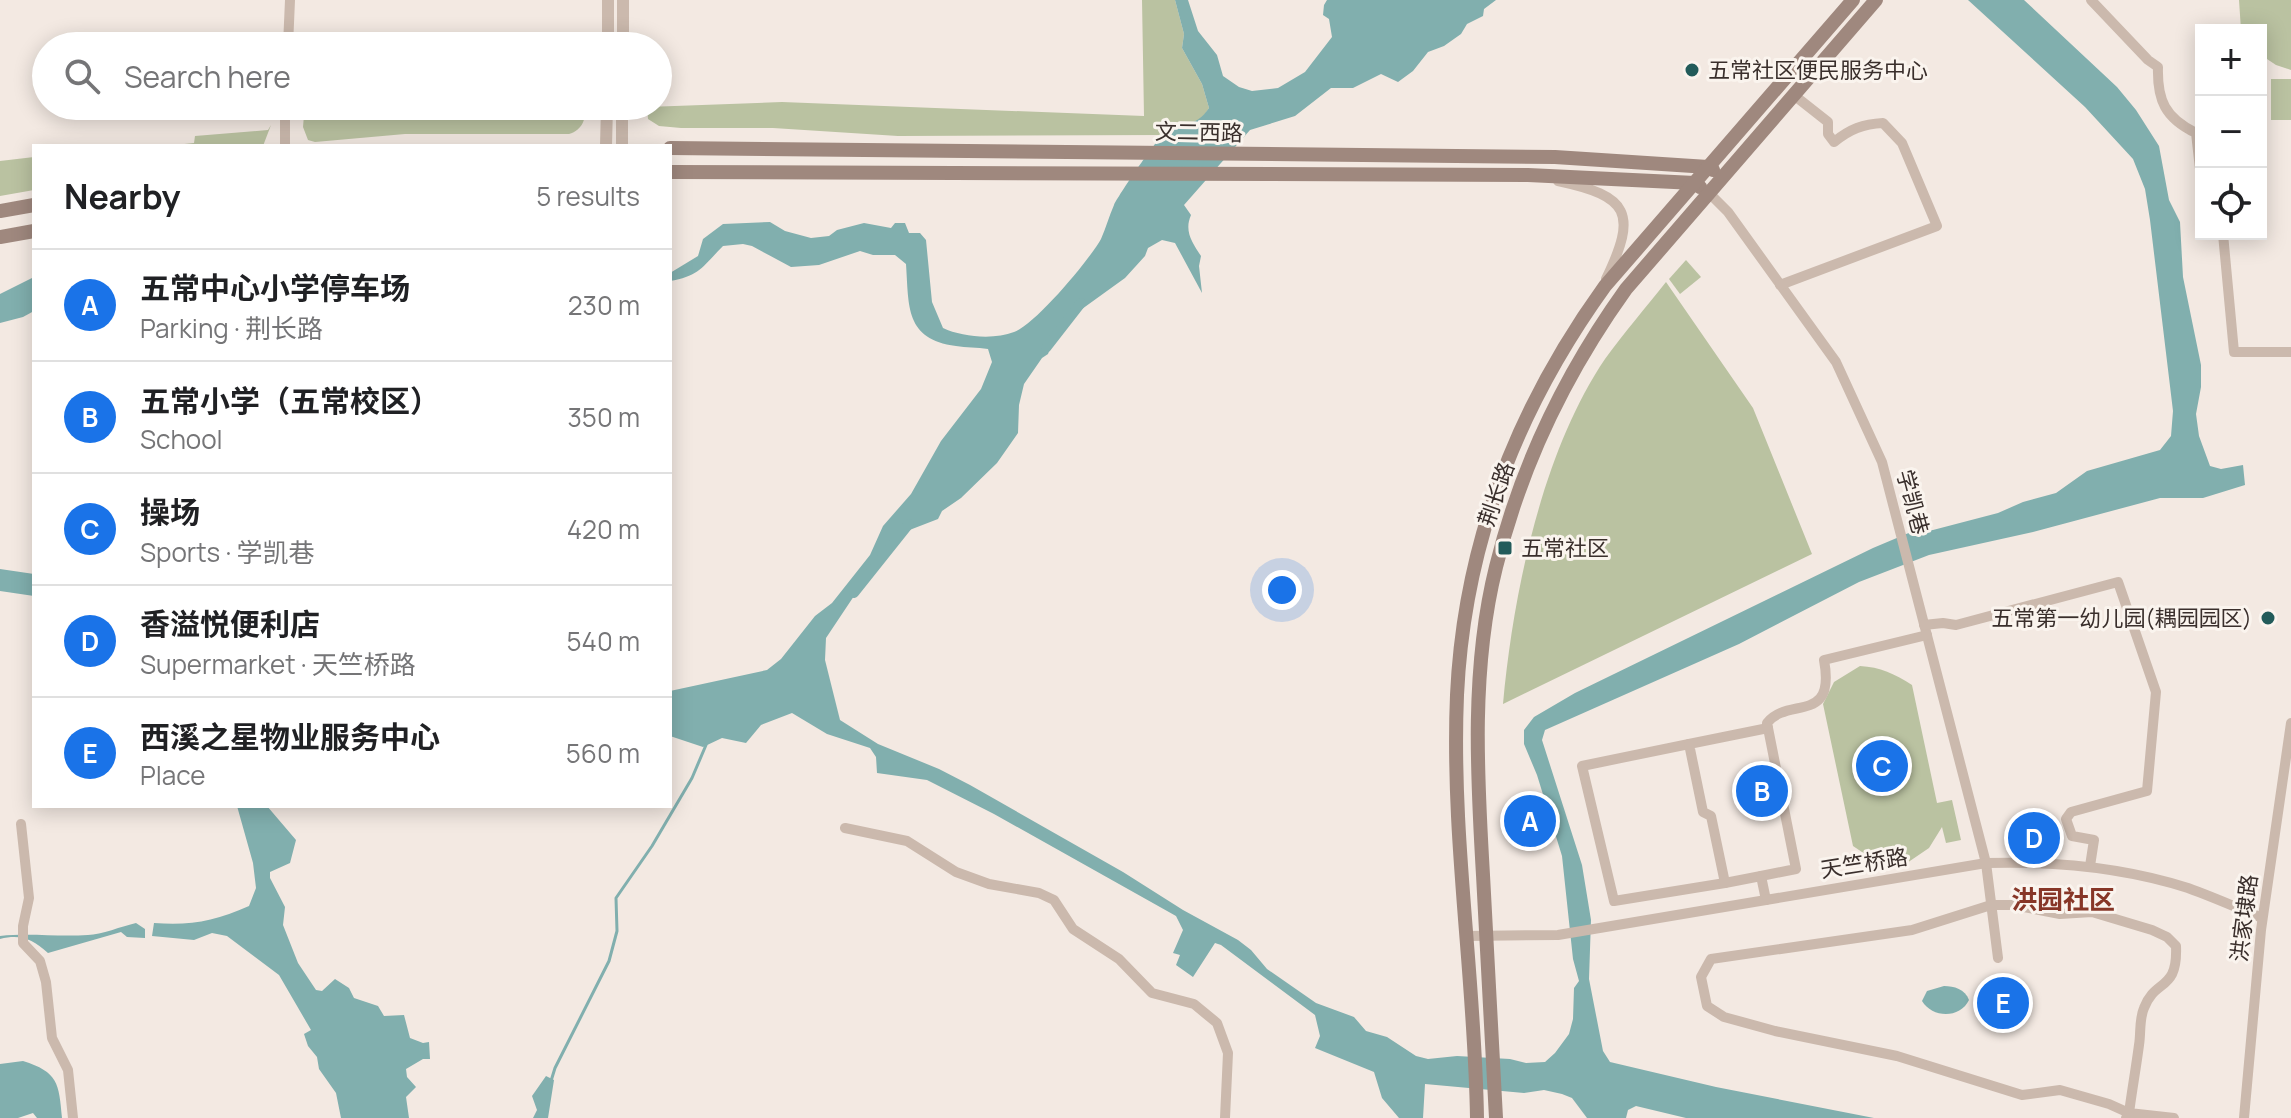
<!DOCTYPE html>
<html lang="en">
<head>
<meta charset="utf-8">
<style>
	:root { --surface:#fff; --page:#f2f2f2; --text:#202124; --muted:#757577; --line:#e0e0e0; --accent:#1a73e8 }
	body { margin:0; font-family:Manrope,"Noto Sans SC",sans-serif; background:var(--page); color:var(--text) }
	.controls { position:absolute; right:24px; top:24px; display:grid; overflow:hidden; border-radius:0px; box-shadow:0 4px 20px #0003 }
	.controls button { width:72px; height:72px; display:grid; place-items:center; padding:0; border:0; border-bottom:2px solid var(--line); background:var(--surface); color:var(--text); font:40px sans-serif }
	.you { position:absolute; left:1282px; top:590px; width:28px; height:28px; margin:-20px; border:6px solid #fff; border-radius:50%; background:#1a73e8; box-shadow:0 0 0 12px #1a73e833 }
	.badge { display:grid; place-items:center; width:52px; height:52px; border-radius:50%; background:var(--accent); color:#fff; font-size:26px; font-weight:700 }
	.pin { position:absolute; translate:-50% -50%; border:4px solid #fff; box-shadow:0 2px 8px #0006 }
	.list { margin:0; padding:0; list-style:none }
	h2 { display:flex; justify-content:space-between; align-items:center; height:104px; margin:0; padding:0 32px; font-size:34px }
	h2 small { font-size:26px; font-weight:400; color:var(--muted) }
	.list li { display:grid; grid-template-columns:52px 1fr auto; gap:24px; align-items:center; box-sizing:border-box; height:112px; padding:0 32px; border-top:2px solid var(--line) }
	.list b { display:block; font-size:30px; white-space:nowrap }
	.list p { margin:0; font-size:26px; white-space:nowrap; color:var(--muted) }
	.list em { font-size:26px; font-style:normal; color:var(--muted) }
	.icon { flex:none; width:44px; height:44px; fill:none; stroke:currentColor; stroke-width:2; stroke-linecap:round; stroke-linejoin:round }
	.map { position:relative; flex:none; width:2291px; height:1118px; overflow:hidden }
	.search { position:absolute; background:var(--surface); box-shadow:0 4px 20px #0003; left:32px; top:32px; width:640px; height:88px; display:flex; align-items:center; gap:20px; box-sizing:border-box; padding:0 28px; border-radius:44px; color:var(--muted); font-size:30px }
	.panel { position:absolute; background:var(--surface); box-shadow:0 4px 20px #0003; left:32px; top:144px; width:640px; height:664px; border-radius:0px }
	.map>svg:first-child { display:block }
</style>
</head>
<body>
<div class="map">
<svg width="2291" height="1118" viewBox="0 0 2291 1118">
	<rect width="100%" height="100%" fill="#f3e9e2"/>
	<g fill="#bac2a1">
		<path d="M1142 0H1175L1184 34 1182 48 1202 84 1209 108 1201 120 1163 135 898 136 773 128H681L659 126 648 119 647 107 782 102 1144 116Z"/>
		<path d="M2239 0H2291V70L2276 65 2261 55V30H2241Z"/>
		<rect x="2271" y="79" width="20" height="41"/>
		<path d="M587 106C585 119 583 130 569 134H405L315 142 308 140 303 127 304 115 313 119 439 108 537 110Z"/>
		<path d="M271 125 263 146H165L194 143 195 136 268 130Z"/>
		<path d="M34 157V190L0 196V161Z"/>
		<path d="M1686 260 1701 277 1680 294 1669 279Z"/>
		<path d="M1666 282 1753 408 1812 554 1503 704C1513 594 1542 452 1605 359 1624 333 1646 307 1666 282Z"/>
		<path d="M1860 666C1880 667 1895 674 1912 685L1937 803 1952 800 1961 840 1946 843 1942 827 1929 848 1904 865 1874 860 1853 846 1823 704 1834 682Z"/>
	</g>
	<g fill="#81afae">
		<path d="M1175 0H1188L1198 31 1217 55 1223 76 1239 87 1252 91 1278 88 1305 72 1332 37 1329 19 1323 15 1324 5 1327 0H1496L1484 9 1483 16 1467 24 1461 34 1444 46 1428 52 1413 71 1398 82 1381 74 1353 88H1331L1295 116 1250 130 1184 205 1191 215C1184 231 1192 242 1201 256L1199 266 1202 293 1175 243 1162 240 1148 248 1145 256 1125 278 1082 309 1068 315 1057 328 1048 354 1042 358 1024 384 1019 405 1018 433 997 463 961 498 942 511 938 519 894 536 826 638 825 660 840 720 878 744 939 769 970 785 1123 872 1183 910 1238 940 1251 950 1267 969 1316 1003 1354 1017 1366 1031 1387 1037 1416 1056 1428 1059 1457 1056 1510 1059 1526 1063 1545 1062 1555 1053 1569 1034 1573 1019 1574 988 1579 981 1573 959 1562 856 1537 775 1524 744V730L1534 717 1575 693 1873 548 1911 532 1933 530 1998 513 2023 502 2056 493 2087 471 2160 450 2171 436 2173 411 2150 220 2145 189 2133 159 2085 107 1968 0H2024L2117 87 2136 110 2159 146 2169 200 2180 222 2183 277 2201 365V387L2196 414 2199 436 2210 466 2221 469 2243 465 2245 485 2203 498H2160L2033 532 1929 555 1859 582 1739 644 1545 730 1542 740 1582 865 1591 920 1589 979 1603 1051 1610 1062 1716 1087 1874 1118H1686L1636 1106 1628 1110 1626 1118H1587L1572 1098 1562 1094 1544 1090 1524 1093 1425 1084 1423 1118H1399L1382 1098 1374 1072 1315 1048 1320 1036 1315 1015 1221 945 1215 943 1193 977 1176 965 1180 955 1173 953 1183 930 1176 916 994 814 927 780 877 773 876 757 870 748 827 734 792 713 761 725 746 743 722 738 703 747 670 736V691L767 670 781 659 815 616 832 603 870 555 883 526 911 494 941 441 981 389 992 362 988 349C977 347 966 348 956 346 905 339 909 307 906 264L895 255H873L860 251 819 265 791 267 752 246 743 244 723 246C703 266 700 276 670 281V273L698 256 703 239 723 224 770 222 785 231 811 238 829 236 837 230 864 223 891 228 895 223H905L909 233H920L926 240 932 302 943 328C962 337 994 340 1014 332 1035 325 1090 259 1101 239 1106 228 1109 216 1114 205 1118 196 1156 140 1163 135 1180 122 1195 129 1209 108L1202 84 1182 48 1184 34Z"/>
		<path d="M34 277V311L23 317 0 323V294Z"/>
		<path d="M0 569 34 574V596L0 591Z"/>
		<path d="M237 806H267L296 840 290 863 270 872V878L285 907 283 925 298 963 316 990 322 991 335 979 349 988 354 998 378 1006 384 1016 404 1015 410 1038 423 1043 429 1042 430 1059H423L406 1069 407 1077 416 1087 406 1097 409 1118H341L336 1093 319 1069 317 1057 308 1046 304 1034 311 1030 279 975 227 936 212 933 194 940 152 936 154 923C190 926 215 921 249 906L256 888 253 863Z"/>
		<path d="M136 923 145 929V938L127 937 121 932 48 953C32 939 21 934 0 939V936C30 933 58 937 88 935 101 935 122 926 136 923Z"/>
		<path d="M1944 986C1954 986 1965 989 1969 1000 1960 1019 1932 1018 1922 1001L1927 991Z"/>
		<path d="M23 1061C58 1072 59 1083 62 1118H37L33 1113 18 1118H0V1064Z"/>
		<path d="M546 1076 554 1080 548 1118H533L537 1110 532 1096Z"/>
	</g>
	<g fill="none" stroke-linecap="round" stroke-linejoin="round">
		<path stroke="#81afae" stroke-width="3" d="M551 1081 555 1068 609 961 617 931 616 898 652 846 692 778 706 745"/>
		<g stroke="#81afae" stroke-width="10">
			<path d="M1046 348 1081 303"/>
			<path d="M854 593 909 524"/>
		</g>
		<g stroke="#cbb9ad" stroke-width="10">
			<path d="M2091 0 2148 60 2158 67C2157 100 2165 118 2196 133L2201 178"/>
			<path d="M288 46 290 0"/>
			<path d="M285 146V106"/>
			<path d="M1558 181C1629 196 1638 213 1606 279"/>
			<path d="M1709 193 1728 212 1836 362 1882 462 1986 863 1998 958"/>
			<path d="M2223 234 2234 352H2291"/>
			<path d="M1780 285 1937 226 1902 143 1883 123C1863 124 1850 129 1834 142L1828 134V122L1795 96"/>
			<path d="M1924 625 1943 623 1956 625 2118 582 2156 692 2147 791 2071 812 2066 819 2072 836 2094 840 2090 866"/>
			<path d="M1689 744 1582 766 1614 901 1725 883"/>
			<path d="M21 824 29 898 23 926V943L40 961 46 982 52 1038 68 1070 73 1118"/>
			<path d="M845 828 907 841 956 872 989 884 1039 893 1054 900 1073 929 1119 959 1152 993 1194 1004 1217 1023 1228 1053 1225 1118"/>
			<path d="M1761 876 1725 883 1711 816 1703 812 1689 744 1768 728"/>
			<path d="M1766 900 1761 876 1796 869 1767 723C1788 696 1836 725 1824 660L1927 635"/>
			<path d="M1466 936 1558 935 1986 863C2055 861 2122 867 2188 888 2213 897 2238 908 2262 918"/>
			<path d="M2126 1118 2129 1113C2132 1090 2136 1068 2139 1045 2141 1034 2139 1019 2144 1008 2155 978 2178 992 2176 946L2167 937 2152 930 2092 912 2060 914 2013 905H1991L1912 930 1711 959 1701 977 1707 1006 1724 1017 1775 1031 1897 1056 2022 1095 2060 1090 2109 1104 2129 1113 2174 1118"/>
			<path d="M2244 1118 2261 930 2291 723"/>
		</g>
		<g stroke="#cbb9ad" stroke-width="12">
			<path d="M608 46V0"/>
			<path d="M623 46V0"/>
			<path d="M606 146 607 106"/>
			<path d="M622 146V106"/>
		</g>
		<g stroke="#9f887e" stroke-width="14">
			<path d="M670 148 1555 157 1708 167 1713 170"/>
			<path d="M670 172 1528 175 1695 183 1700 187"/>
			<path d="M0 211 34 205"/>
			<path d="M0 237 34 231"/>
			<path d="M1477 1118C1475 977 1451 836 1457 695 1464 543 1517 408 1605 286L1853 0"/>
			<path d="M1496 1118C1491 1037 1487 956 1483 875 1477 774 1471 667 1496 567 1521 465 1565 374 1626 289L1876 0"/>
		</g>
	</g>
	<g fill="#225b5a" stroke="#faf4ee" stroke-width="3">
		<circle cx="1692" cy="70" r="8"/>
		<rect x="1497" y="540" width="16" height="16" rx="4"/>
		<circle cx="2268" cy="618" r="8"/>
	</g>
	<g text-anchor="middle" stroke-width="6" stroke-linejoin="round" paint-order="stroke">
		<g font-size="22" fill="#3a2f2c" stroke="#faf4ee" text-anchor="start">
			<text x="1708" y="78">五常社区便民服务中心</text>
			<text x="1521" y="556">五常社区</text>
			<text x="2252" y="626" text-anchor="end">五常第一幼儿园(耦园园区)</text>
		</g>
		<g font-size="22" fill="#3a2f2c" stroke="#faf4ee">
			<text transform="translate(1199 132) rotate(1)" y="8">文二西路</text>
			<text transform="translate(1496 494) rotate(-71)" y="8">荆长路</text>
			<text transform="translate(1913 502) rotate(75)" y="8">学凯巷</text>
			<text transform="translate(1864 863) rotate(-9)" y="8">天竺桥路</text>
			<text transform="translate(2244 918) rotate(-83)" y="8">洪家埭路</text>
		</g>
		<g font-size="26" font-weight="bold" fill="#873627" stroke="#faf4ee">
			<text x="2063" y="909">洪园社区</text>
		</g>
	</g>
</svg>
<div class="controls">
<button>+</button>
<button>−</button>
<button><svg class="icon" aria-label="locate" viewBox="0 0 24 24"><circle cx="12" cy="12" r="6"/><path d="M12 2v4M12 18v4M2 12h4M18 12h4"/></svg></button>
</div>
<div class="you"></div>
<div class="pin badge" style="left:1530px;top:821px">A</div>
<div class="pin badge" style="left:1762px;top:791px">B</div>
<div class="pin badge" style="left:1882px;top:766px">C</div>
<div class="pin badge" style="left:2034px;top:838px">D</div>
<div class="pin badge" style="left:2003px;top:1003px">E</div>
<div class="search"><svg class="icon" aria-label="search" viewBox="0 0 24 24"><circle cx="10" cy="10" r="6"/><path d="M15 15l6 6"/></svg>Search here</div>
<section class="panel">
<h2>Nearby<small>5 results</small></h2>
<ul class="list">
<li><span class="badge">A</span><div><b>五常中心小学停车场</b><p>Parking · 荆长路</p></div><em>230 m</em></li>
<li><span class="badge">B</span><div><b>五常小学（五常校区）</b><p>School</p></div><em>350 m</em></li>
<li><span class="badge">C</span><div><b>操场</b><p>Sports · 学凯巷</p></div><em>420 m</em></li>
<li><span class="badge">D</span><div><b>香溢悦便利店</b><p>Supermarket · 天竺桥路</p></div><em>540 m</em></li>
<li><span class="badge">E</span><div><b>西溪之星物业服务中心</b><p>Place</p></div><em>560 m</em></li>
</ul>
</section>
</div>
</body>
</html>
